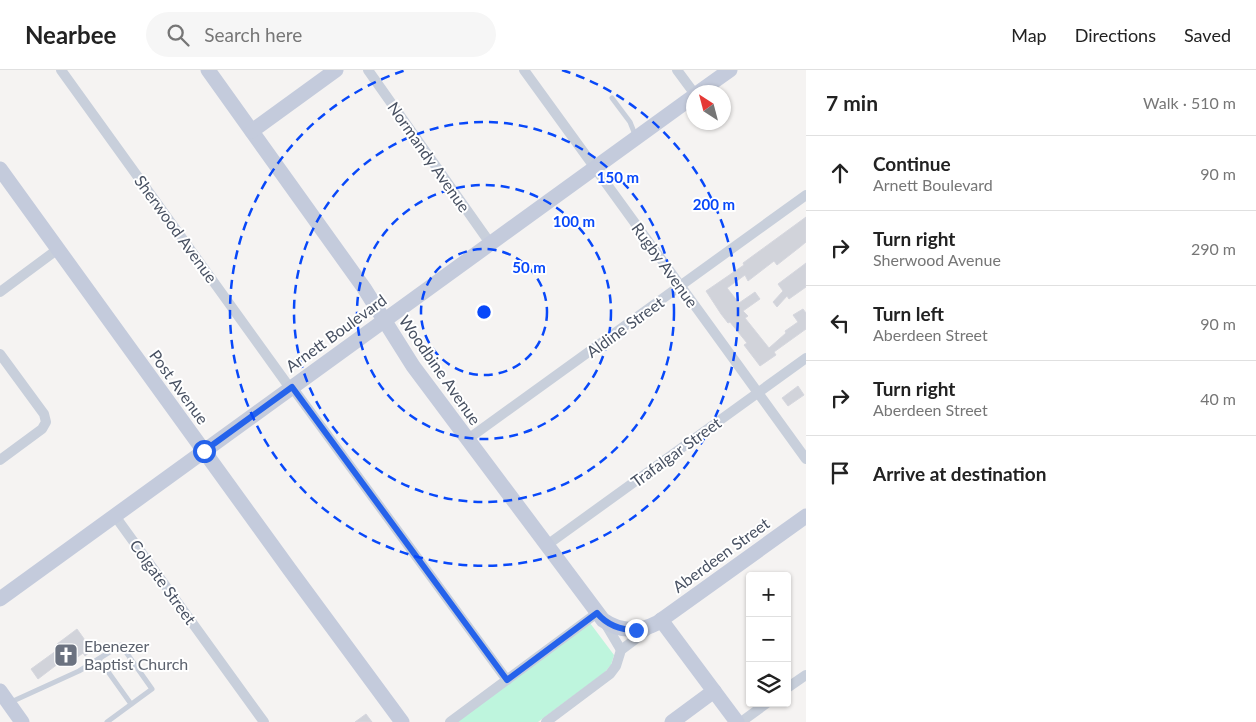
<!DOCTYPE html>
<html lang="en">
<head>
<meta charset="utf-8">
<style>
	:root { --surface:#fff; --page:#f6f6f6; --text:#222; --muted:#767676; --line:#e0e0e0 }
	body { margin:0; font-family:Lato,sans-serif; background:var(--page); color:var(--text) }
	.controls { position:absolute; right:15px; bottom:15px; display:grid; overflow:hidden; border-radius:5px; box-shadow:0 1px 4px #0004 }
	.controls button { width:45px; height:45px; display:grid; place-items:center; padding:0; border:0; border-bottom:1px solid var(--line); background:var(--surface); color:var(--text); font:25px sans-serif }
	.compass { position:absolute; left:686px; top:15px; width:45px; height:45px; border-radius:50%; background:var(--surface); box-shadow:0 1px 4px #0004; rotate:324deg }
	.stop { position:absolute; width:15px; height:15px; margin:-11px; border:4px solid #2563eb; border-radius:50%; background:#fff }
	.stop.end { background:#2563eb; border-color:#fff; box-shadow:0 1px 5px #0008 }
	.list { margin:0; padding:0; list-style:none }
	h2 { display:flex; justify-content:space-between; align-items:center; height:65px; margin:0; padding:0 20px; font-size:21px }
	h2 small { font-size:16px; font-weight:400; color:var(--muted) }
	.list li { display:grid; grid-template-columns:32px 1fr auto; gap:15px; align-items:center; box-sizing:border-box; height:75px; padding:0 20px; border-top:1px solid var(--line) }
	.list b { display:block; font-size:19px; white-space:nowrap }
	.list p { margin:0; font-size:16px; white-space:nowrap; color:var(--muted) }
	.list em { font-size:16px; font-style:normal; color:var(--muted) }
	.icon { flex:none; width:28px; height:28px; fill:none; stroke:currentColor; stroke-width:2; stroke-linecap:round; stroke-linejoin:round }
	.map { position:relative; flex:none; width:806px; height:652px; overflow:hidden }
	header { display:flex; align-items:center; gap:30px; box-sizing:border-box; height:70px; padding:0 25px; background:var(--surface); border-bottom:1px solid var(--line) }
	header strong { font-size:24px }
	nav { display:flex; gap:28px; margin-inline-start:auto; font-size:18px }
	.search { width:350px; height:45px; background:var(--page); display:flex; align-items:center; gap:12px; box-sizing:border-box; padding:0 18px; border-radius:28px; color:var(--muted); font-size:19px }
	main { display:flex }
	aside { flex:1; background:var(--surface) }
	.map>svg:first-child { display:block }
</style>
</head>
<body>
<header>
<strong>Nearbee</strong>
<div class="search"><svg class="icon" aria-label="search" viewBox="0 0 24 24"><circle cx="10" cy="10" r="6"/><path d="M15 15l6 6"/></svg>Search here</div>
<nav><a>Map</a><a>Directions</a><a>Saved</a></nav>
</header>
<main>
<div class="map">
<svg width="806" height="652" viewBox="0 0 806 652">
	<rect width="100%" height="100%" fill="#f5f3f2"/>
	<path fill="#bef5dd" d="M590 553 614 585 611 595 604 603 538 652H457Z"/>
	<g fill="#d1d3da" stroke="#d6d7de">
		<path d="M806 147V172L800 177 777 195 774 191 748 211 745 205 727 218 739 233 755 222 760 229 743 241 748 246 745 248 769 278 786 263 785 261 798 252 793 245 803 239 806 243V259L774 282 776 285 760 296 744 275 747 273 734 257 730 252 728 253 721 244 706 221 744 195 743 193Z"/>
		<path d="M806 193V217L789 229 787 226 777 237 773 232 783 221 778 214Z"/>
		<path d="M798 316 804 325 788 336 782 328Z"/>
		<path d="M77 559 92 580 85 586 83 583 67 595 63 590 38 609 31 599 60 578 57 574Z"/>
		<path d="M366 644 372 652H355Z"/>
	</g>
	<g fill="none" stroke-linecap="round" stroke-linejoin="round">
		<g stroke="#c8cfdb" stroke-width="5">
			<path d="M612 28 630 52 636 67"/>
			<path d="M99 589 131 634"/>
			<path d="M11 632 79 601 121 575 152 619 107 652"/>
		</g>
		<g stroke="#c8cfdb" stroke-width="10">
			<path d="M61 0 290 318"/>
			<path d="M368 0 490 173"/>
			<path d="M524 0 806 389"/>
			<path d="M677 0 694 23"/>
			<path d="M0 222 58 179"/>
			<path d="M0 284 44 344 46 352 42 359 0 390"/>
			<path d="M292 317 507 610"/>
			<path d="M468 369 806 125"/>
			<path d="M115 446 264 652"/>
			<path d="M547 475 806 288"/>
			<path d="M605 553 621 580"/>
			<path d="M787 618 806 605"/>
			<path d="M450 652 597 543"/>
			<path d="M546 652 610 604 616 596 621 580 649 559"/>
			<path d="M741 652 767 633"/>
		</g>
		<g stroke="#c4cbdc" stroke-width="15">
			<path d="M208 0 364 218 413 296 603 550C620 562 640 562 657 553L806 446"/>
			<path d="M699 22 730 0"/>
			<path d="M252 61 336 0"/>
			<path d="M0 99 290 500 402 652"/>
			<path d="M0 529 694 26"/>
			<path d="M661 550 737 652"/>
			<path d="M0 621 22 652"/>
			<path d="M672 652 714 621"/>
		</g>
	</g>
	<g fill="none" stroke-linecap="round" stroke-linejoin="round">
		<path stroke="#2563eb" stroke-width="6" d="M204 381 292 317 507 610 597 543C607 555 621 560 636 560"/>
	</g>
	<g fill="none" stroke="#0848f9" stroke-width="2.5" stroke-dasharray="9 6">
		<circle cx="484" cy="242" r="63"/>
		<circle cx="484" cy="242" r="127"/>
		<circle cx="484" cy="242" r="190"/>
		<path d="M562 0A254 254 0 1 1 406 0"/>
	</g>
	<defs>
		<g id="church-square" transform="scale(1.25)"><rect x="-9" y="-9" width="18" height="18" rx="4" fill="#6b7280" stroke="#fff"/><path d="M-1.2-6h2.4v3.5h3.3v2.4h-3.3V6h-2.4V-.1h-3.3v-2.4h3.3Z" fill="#fff"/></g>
	</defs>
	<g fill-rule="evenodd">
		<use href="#church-square" x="66" y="585"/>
	</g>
	<g text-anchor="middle" stroke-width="4" stroke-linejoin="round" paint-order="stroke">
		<g font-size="16" fill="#485162" stroke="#fff">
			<text transform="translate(429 87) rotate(55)" y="6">Normandy Avenue</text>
			<text transform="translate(176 159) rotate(54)" y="6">Sherwood Avenue</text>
			<text transform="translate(665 195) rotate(54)" y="6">Rugby Avenue</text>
			<text transform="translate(625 257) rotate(-36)" y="6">Aldine Street</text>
			<text transform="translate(336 263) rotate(-36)" y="6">Arnett Boulevard</text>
			<text transform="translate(440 300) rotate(55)" y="6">Woodbine Avenue</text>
			<text transform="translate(179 317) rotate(54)" y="6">Post Avenue</text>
			<text transform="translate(676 382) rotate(-36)" y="6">Trafalgar Street</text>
			<text transform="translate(721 485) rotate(-36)" y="6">Aberdeen Street</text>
			<text transform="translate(163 512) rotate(54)" y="6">Colgate Street</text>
		</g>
		<g font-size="16" fill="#5b616d" stroke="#fff" text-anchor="start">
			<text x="84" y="582">Ebenezer<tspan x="84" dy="18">Baptist Church</tspan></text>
		</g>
	</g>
	<circle cx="484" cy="242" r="8" fill="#0848f9" stroke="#fff" stroke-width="2.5"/>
	<g font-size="15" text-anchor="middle" font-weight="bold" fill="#0848f9" stroke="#fff" stroke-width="4" stroke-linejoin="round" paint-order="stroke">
		<text x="618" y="113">150 m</text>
		<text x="714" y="140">200 m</text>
		<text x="574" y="157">100 m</text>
		<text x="529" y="203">50 m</text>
	</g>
</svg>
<div class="controls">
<button>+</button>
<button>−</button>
<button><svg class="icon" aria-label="layers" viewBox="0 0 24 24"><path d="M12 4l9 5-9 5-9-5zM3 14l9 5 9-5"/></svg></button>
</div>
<svg class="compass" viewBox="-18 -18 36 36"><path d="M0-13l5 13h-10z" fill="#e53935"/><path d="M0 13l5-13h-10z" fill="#767676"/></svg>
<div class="stop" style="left:204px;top:381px"></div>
<div class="stop end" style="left:636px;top:560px"></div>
</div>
<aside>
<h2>7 min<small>Walk · 510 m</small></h2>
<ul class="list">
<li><svg class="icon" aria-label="ahead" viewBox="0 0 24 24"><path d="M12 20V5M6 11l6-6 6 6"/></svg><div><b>Continue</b><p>Arnett Boulevard</p></div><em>90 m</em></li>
<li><svg class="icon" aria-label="right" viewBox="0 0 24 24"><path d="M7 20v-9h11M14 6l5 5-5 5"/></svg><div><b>Turn right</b><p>Sherwood Avenue</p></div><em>290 m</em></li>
<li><svg class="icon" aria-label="left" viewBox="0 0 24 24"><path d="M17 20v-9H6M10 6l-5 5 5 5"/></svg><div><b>Turn left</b><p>Aberdeen Street</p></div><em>90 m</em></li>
<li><svg class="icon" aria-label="right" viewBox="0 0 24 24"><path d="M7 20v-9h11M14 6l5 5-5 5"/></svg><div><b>Turn right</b><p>Aberdeen Street</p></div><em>40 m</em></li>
<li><svg class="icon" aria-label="arrive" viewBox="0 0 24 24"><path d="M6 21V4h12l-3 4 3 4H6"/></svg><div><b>Arrive at destination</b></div></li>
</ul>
</aside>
</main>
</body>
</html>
